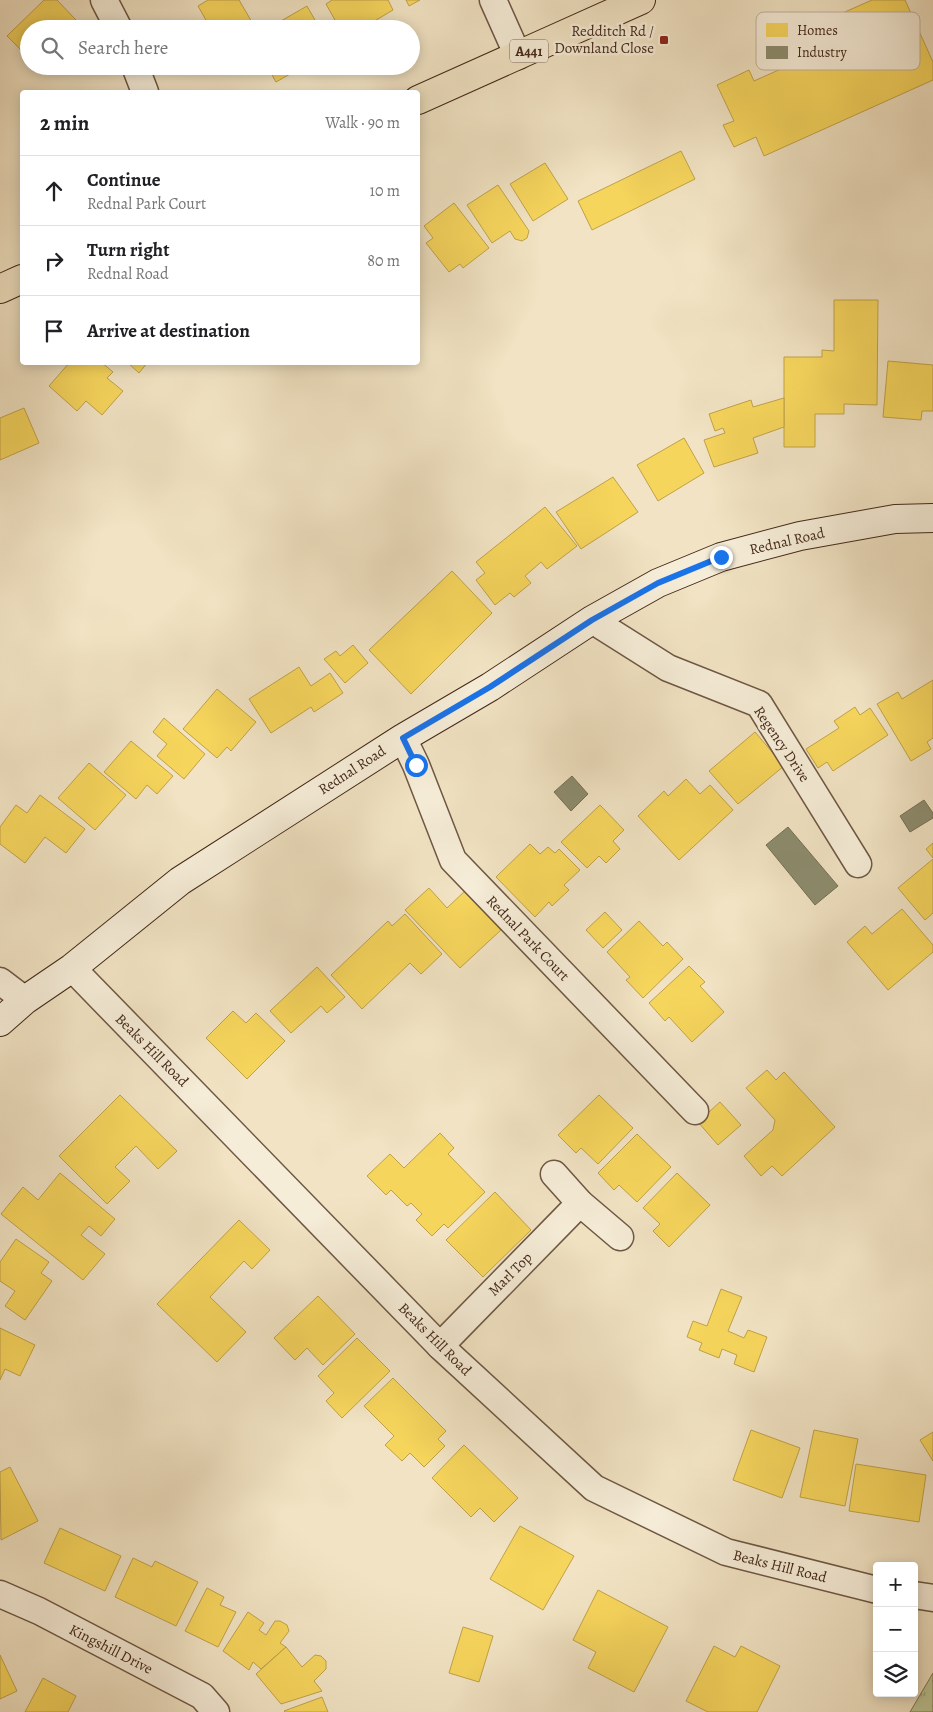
<!DOCTYPE html>
<html lang="en">
<head>
<meta charset="utf-8">
<style>
	:root { --surface:#fff; --page:#f6f6f6; --text:#202124; --muted:#757577; --line:#e0e0e0 }
	body { margin:0; font-family:Alegreya,serif; background:var(--page); color:var(--text) }
	.controls { position:absolute; right:15px; bottom:15px; display:grid; overflow:hidden; border-radius:5px; box-shadow:0 2px 12px #0003 }
	.controls button { width:45px; height:45px; display:grid; place-items:center; padding:0; border:0; border-bottom:1px solid var(--line); background:var(--surface); color:var(--text); font:25px sans-serif }
	.stop { position:absolute; width:15px; height:15px; margin:-11px; border:4px solid #1a73e8; border-radius:50%; background:#fff }
	.stop.end { background:#1a73e8; border-color:#fff; box-shadow:0 1px 5px #0008 }
	.list { margin:0; padding:0; list-style:none }
	h2 { display:flex; justify-content:space-between; align-items:center; height:65px; margin:0; padding:0 20px; font-size:21px }
	h2 small { font-size:16px; font-weight:400; color:var(--muted) }
	.list li { display:grid; grid-template-columns:32px 1fr auto; gap:15px; align-items:center; box-sizing:border-box; height:70px; padding:0 20px; border-top:1px solid var(--line) }
	.list b { display:block; font-size:19px; white-space:nowrap }
	.list p { margin:0; font-size:16px; white-space:nowrap; color:var(--muted) }
	.list em { font-size:16px; font-style:normal; color:var(--muted) }
	.icon { flex:none; width:28px; height:28px; fill:none; stroke:currentColor; stroke-width:2; stroke-linecap:round; stroke-linejoin:round }
	.map { position:relative; flex:none; width:933px; height:1712px; overflow:hidden }
	.search { position:absolute; background:var(--surface); box-shadow:0 2px 12px #0003; left:20px; top:20px; width:400px; height:55px; display:flex; align-items:center; gap:12px; box-sizing:border-box; padding:0 18px; border-radius:28px; color:var(--muted); font-size:19px }
	.panel { position:absolute; background:var(--surface); box-shadow:0 2px 12px #0003; left:20px; top:90px; width:400px; height:275px; border-radius:5px }
	.map>svg:first-child { display:block }
</style>
</head>
<body>
<div class="map">
<svg width="933" height="1712" viewBox="0 0 933 1712">
	<defs>
		<pattern id="park-tufts" width="24" height="20" patternUnits="userSpaceOnUse" patternTransform="scale(1.25)"><rect width="24" height="20" fill="#bcc392"/><path d="M3 7l-1-3M5 7V3M7 7l1-3M15 17l-1-3M17 17v-4M19 17l1-3" fill="none" stroke="#9a9e76"/></pattern>
	</defs>
	<rect width="100%" height="100%" fill="#f1e3c3"/>
	<filter id="stains"><feTurbulence type="fractalNoise" baseFrequency=".004" numOctaves="4"/><feColorMatrix values="0 0 0 0 .2 0 0 0 0 .09 0 0 0 0 .02 0 0 0 .5 -.17"/></filter>
	<radialGradient id="worn" r=".72"><stop offset=".6" stop-color="#630" stop-opacity="0"/><stop offset="1" stop-color="#630" stop-opacity=".3"/></radialGradient>
	<path fill="url(#park-tufts)" stroke="#807655" d="M933 1673V1712H910Z"/>
	<g fill="#f6d55c" stroke="#c0a148">
		<path d="M44 0H57L76 20 66 29H29V58L7 36Z"/>
		<path d="M208 0H239L256 29H211L198 6Z"/>
		<path d="M332 0H388L393 10 361 29H340L326 4Z"/>
		<path d="M406 0H420L409 6Z"/>
		<path d="M872 0H905L933 62V80L764 156 756 137 734 147 723 125 734 121 717 85 749 70 754 81 848 39 838 15Z"/>
		<path d="M307 6 320 29H267Z"/>
		<path d="M233 66H249L237 73Z"/>
		<path d="M267 66H304L276 82Z"/>
		<path d="M681 151 695 179 592 230 578 201Z"/>
		<path d="M545 163 568 199 533 221 510 184Z"/>
		<path d="M498 185 529 231 527 238 522 241 515 239 510 231 492 243 467 205Z"/>
		<path d="M454 203 489 248 463 268 460 264 449 272 426 243 433 238 424 226Z"/>
		<path d="M834 300H878L877 405 844 404V414H815V447H784V357H822V350L834 351Z"/>
		<path d="M888 361 933 365V411H922L921 420 883 417Z"/>
		<path d="M70 362H101L113 372 107 378 123 391 102 415 86 401 77 411 49 386Z"/>
		<path d="M127 362H148L139 373Z"/>
		<path d="M784 398V427L753 438 758 453 714 467 704 440 725 433 723 428 715 431 709 414 751 400 753 407Z"/>
		<path d="M24 408 39 443 0 460V418Z"/>
		<path d="M684 438 704 473 658 501 637 465Z"/>
		<path d="M613 477 638 512 581 549 556 512Z"/>
		<path d="M545 507 577 546 547 569 541 562 525 576 531 583 514 597 510 593 495 605 476 580 485 573 476 562Z"/>
		<path d="M452 571 492 613 411 694 369 650Z"/>
		<path d="M353 645 368 663 345 683 324 659 336 651 340 656Z"/>
		<path d="M299 667 311 686 330 673 343 693 314 712 311 707 271 733 249 699Z"/>
		<path d="M933 680V738L927 742 931 749 911 761 877 704 898 692 902 699Z"/>
		<path d="M217 689 256 722 231 751 227 747 217 758 183 729Z"/>
		<path d="M855 707 860 715 870 708 888 735 833 771 827 762 818 768 806 749 839 728 834 721Z"/>
		<path d="M164 718 205 754 184 779 157 756 167 744 153 732Z"/>
		<path d="M755 732 784 766 738 804 709 771Z"/>
		<path d="M131 741 173 776 157 794 147 785 136 799 104 772Z"/>
		<path d="M89 763 126 795 95 830 58 798Z"/>
		<path d="M686 779 700 794 710 785 733 810 679 860 638 816 664 791 668 796Z"/>
		<path d="M40 795 85 829 66 853 45 837 25 863 0 844V827L16 805 27 813Z"/>
		<path d="M600 805 624 830 613 841 620 849 606 863 599 856 587 868 561 842Z"/>
		<path d="M933 843V858L926 849Z"/>
		<path d="M530 844 540 854 548 847 555 853 559 849 580 870 564 885 569 890 552 906 549 902 535 917 496 877Z"/>
		<path d="M933 859V913L925 920 898 888Z"/>
		<path d="M429 888 447 908 466 890 502 929 460 968 405 910Z"/>
		<path d="M902 909 933 945V952L888 990 847 942 865 926 872 934Z"/>
		<path d="M605 912 622 930 603 948 586 930Z"/>
		<path d="M405 914 442 954 421 974 410 963 362 1009 331 975 388 921 392 926Z"/>
		<path d="M639 921 663 946 667 942 683 959 643 998 626 980 630 977 607 952Z"/>
		<path d="M689 966 705 982 700 986 724 1012 692 1042 669 1017 665 1021 649 1003Z"/>
		<path d="M317 967 345 997 327 1013 321 1006 291 1033 270 1011Z"/>
		<path d="M233 1011 246 1023 256 1013 285 1041 247 1079 206 1038Z"/>
		<path d="M767 1070 776 1080 784 1072 835 1127 782 1176 772 1166 761 1176 744 1156 773 1130 775 1120 746 1088Z"/>
		<path d="M120 1095 177 1151 158 1169 136 1146 115 1167 130 1181 107 1204 59 1156Z"/>
		<path d="M599 1095 633 1128 598 1164 581 1148 576 1153 558 1135Z"/>
		<path d="M720 1102 741 1125 718 1145 698 1122Z"/>
		<path d="M440 1133 454 1148 448 1154 485 1192 448 1228 444 1224 432 1236 416 1220 422 1214 411 1203 407 1206 391 1190 386 1195 367 1176 390 1154 404 1168Z"/>
		<path d="M637 1134 671 1167 637 1202 619 1185 614 1190 598 1173Z"/>
		<path d="M60 1173 115 1219 101 1236 89 1226 81 1235 105 1254 83 1280 1 1214 23 1187 38 1200Z"/>
		<path d="M677 1173 710 1205 669 1247 653 1231 660 1224 643 1208Z"/>
		<path d="M495 1192 531 1230 483 1277 446 1240Z"/>
		<path d="M239 1220 270 1250 252 1269 244 1261 210 1297 246 1332 217 1362 157 1304Z"/>
		<path d="M16 1239 49 1262 41 1273 52 1281 25 1320 5 1306 15 1291 0 1281V1262Z"/>
		<path d="M721 1289 742 1297 728 1331 744 1338 748 1330 767 1337 754 1372 734 1364 737 1355 722 1349 719 1358 699 1350 702 1343 687 1337 693 1321 707 1326Z"/>
		<path d="M318 1296 355 1334 323 1365 307 1348 295 1360 274 1338Z"/>
		<path d="M0 1328 35 1345 20 1376 5 1369 0 1380Z"/>
		<path d="M357 1338 390 1371 342 1418 326 1401 334 1393 318 1376Z"/>
		<path d="M393 1378 446 1431 438 1439 445 1446 424 1467 410 1453 402 1461 385 1445 394 1436 364 1406Z"/>
		<path d="M751 1430 800 1448 782 1498 733 1480Z"/>
		<path d="M814 1430 858 1439 845 1506 800 1497Z"/>
		<path d="M933 1432V1461L920 1440Z"/>
		<path d="M464 1445 518 1498 494 1522 480 1508 471 1517 432 1478Z"/>
		<path d="M856 1464 926 1475 919 1522 849 1511Z"/>
		<path d="M10 1467 38 1521 1 1540 0 1472Z"/>
		<path d="M520 1526 574 1556 543 1610 490 1579Z"/>
		<path d="M60 1528 121 1556 105 1591 44 1563Z"/>
		<path d="M133 1558 152 1567 155 1561 198 1582 176 1626 115 1597Z"/>
		<path d="M207 1588 224 1597 220 1605 236 1612 218 1647 185 1631Z"/>
		<path d="M598 1590 668 1627 634 1692 588 1668 596 1652 573 1640Z"/>
		<path d="M248 1612 264 1623 259 1630 266 1635 275 1621H280L287 1625 289 1631 280 1643 286 1647 261 1669 253 1662 249 1670 223 1651Z"/>
		<path d="M463 1627 493 1636 479 1682 449 1673Z"/>
		<path d="M714 1646 735 1657 741 1646 780 1666 757 1712H708L686 1701Z"/>
		<path d="M286 1647 302 1667 315 1655 321 1656 326 1661V1669L314 1681 322 1691 281 1704 256 1674Z"/>
		<path d="M0 1655 17 1691 0 1699Z"/>
		<path d="M43 1678 76 1696 68 1712H25Z"/>
		<path d="M322 1697 328 1712H285L284 1711Z"/>
	</g>
	<g fill="#8c8c6e" stroke="#766e54">
		<path d="M572 776 588 794 571 811 554 792Z"/>
		<path d="M924 800 933 813V818L910 832 900 816Z"/>
		<path d="M788 827 838 886 815 905 766 845Z"/>
	</g>
	<g fill="none" stroke-linecap="round" stroke-linejoin="round">
		<g stroke="#6e5743" stroke-width="29">
			<g id="street">
				<path d="M104 0 119 29"/>
				<path d="M493 0 518 56"/>
				<path d="M135 66 145 92"/>
				<path d="M592 620 668 668 759 704 858 864"/>
				<path d="M403 738 416 765 453 860 695 1111"/>
				<path d="M72 968 440 1346 594 1488 726 1552 877 1590"/>
				<path d="M0 981 25 1000"/>
				<path d="M554 1174 580 1203 620 1237"/>
				<path d="M440 1346 580 1203"/>
				<path d="M0 1594 39 1611 202 1696 216 1712"/>
				<path d="M914 1595 933 1598"/>
			</g>
		</g>
		<g stroke="#432818" stroke-width="30">
			<path id="secondary" d="M0 1022 25 1000 72 968 180 881 403 738 490 687 592 620 658 583 721 557 800 536 895 519 933 518"/>
		</g>
		<g stroke="#432818" stroke-width="30">
			<g id="highway">
				<path d="M418 100 641 0"/>
				<path d="M0 289 22 279"/>
			</g>
		</g>
		<use href="#street" stroke="#f6edd8" stroke-width="26"/>
		<use href="#secondary" stroke="#f6edd8" stroke-width="28"/>
		<use href="#highway" stroke="#f1e3c3" stroke-width="28"/>
	</g>
	<g fill="none" stroke-linecap="round" stroke-linejoin="round">
		<path stroke="#1a73e8" stroke-width="6" d="M416 765 403 738 490 687 592 620 658 583 721 557"/>
	</g>
	<rect fill="#8f2418" stroke="#f6edd8" stroke-width="2" x="659" y="35" width="10" height="10" rx="2.5"/>
	<g text-anchor="middle" stroke-width="5" stroke-linejoin="round" paint-order="stroke">
		<rect fill="#f6edd8" stroke="#796352" stroke-width="1" x="510" y="39.5" width="38" height="23" rx="4"/>
		<g font-size="14" font-weight="bold" fill="#432818">
			<text x="529" y="56">A441</text>
		</g>
		<g font-size="15" fill="#432818" stroke="#f6edd8" text-anchor="end">
			<text x="654" y="36">Redditch Rd /<tspan x="654" dy="17">Downland Close</tspan></text>
		</g>
		<g font-size="15" fill="#432818" stroke="#f6edd8">
			<text transform="translate(787 541) rotate(-13)" y="5">Rednal Road</text>
			<text transform="translate(782 744) rotate(56)" y="5">Regency Drive</text>
			<text transform="translate(352 770) rotate(-33)" y="5">Rednal Road</text>
			<text transform="translate(528 938) rotate(46)" y="5">Rednal Park Court</text>
			<text transform="translate(152 1050) rotate(45)" y="5">Beaks Hill Road</text>
			<text transform="translate(510 1274) rotate(-45)" y="5">Marl Top</text>
			<text transform="translate(435 1339) rotate(45)" y="5">Beaks Hill Road</text>
			<text transform="translate(780 1566) rotate(14)" y="5">Beaks Hill Road</text>
			<text transform="translate(111 1649) rotate(27)" y="5">Kingshill Drive</text>
		</g>
	</g>
	<rect x="756" y="12" width="164" height="58" rx="8" fill="#f6edd8" stroke="#c0b29e" stroke-width="1"/>
	<rect x="766" y="23" width="22" height="14" fill="#f6d55c"/>
	<rect x="766" y="46" width="22" height="13" fill="#8c8c6e"/>
	<g font-size="14" fill="#432818">
		<text x="797" y="35">Homes</text>
		<text x="797" y="57">Industry</text>
	</g>
	<rect width="100%" height="100%" filter="url(#stains)"/>
	<rect width="100%" height="100%" fill="url(#worn)"/>
</svg>
<div class="controls">
<button>+</button>
<button>−</button>
<button><svg class="icon" aria-label="layers" viewBox="0 0 24 24"><path d="M12 4l9 5-9 5-9-5zM3 14l9 5 9-5"/></svg></button>
</div>
<div class="stop" style="left:416px;top:765px"></div>
<div class="stop end" style="left:721px;top:557px"></div>
<div class="search"><svg class="icon" aria-label="search" viewBox="0 0 24 24"><circle cx="10" cy="10" r="6"/><path d="M15 15l6 6"/></svg>Search here</div>
<section class="panel">
<h2>2 min<small>Walk · 90 m</small></h2>
<ul class="list">
<li><svg class="icon" aria-label="ahead" viewBox="0 0 24 24"><path d="M12 20V5M6 11l6-6 6 6"/></svg><div><b>Continue</b><p>Rednal Park Court</p></div><em>10 m</em></li>
<li><svg class="icon" aria-label="right" viewBox="0 0 24 24"><path d="M7 20v-9h11M14 6l5 5-5 5"/></svg><div><b>Turn right</b><p>Rednal Road</p></div><em>80 m</em></li>
<li><svg class="icon" aria-label="arrive" viewBox="0 0 24 24"><path d="M6 21V4h12l-3 4 3 4H6"/></svg><div><b>Arrive at destination</b></div></li>
</ul>
</section>
</div>
</body>
</html>
